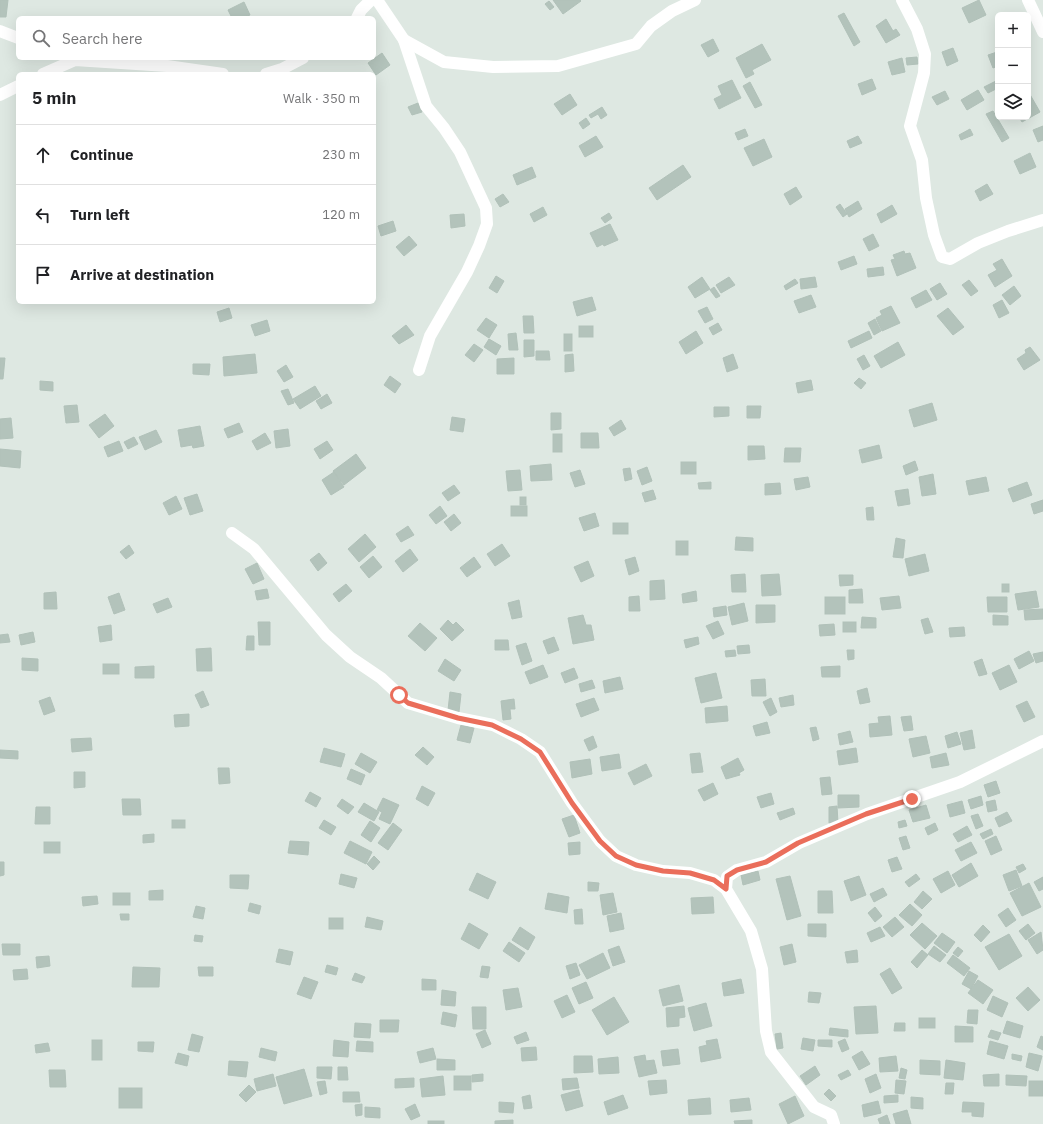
<!DOCTYPE html>
<html lang="en">
<head>
<meta charset="utf-8">
<style>
	:root { --surface:#fff; --page:#f2f2f2; --text:#202124; --muted:#757577; --line:#e0e0e0 }
	body { margin:0; font-family:"IBM Plex Sans",sans-serif; background:var(--page); color:var(--text) }
	.controls { position:absolute; right:12px; top:12px; display:grid; overflow:hidden; border-radius:6px; box-shadow:0 4px 16px #0002 }
	.controls button { width:36px; height:36px; display:grid; place-items:center; padding:0; border:0; border-bottom:1px solid var(--line); background:var(--surface); color:var(--text); font:20px sans-serif }
	.stop { position:absolute; width:12px; height:12px; margin:-9px; border:3px solid #ea6e5b; border-radius:50%; background:#fff }
	.stop.end { background:#ea6e5b; border-color:#fff; box-shadow:0 1px 4px #0008 }
	.list { margin:0; padding:0; list-style:none }
	h2 { display:flex; justify-content:space-between; align-items:center; height:52px; margin:0; padding:0 16px; font-size:17px }
	h2 small { font-size:13px; font-weight:400; color:var(--muted) }
	.list li { display:grid; grid-template-columns:26px 1fr auto; gap:12px; align-items:center; box-sizing:border-box; height:60px; padding:0 16px; border-top:1px solid var(--line) }
	.list b { display:block; font-size:15px; white-space:nowrap }
	.list em { font-size:13px; font-style:normal; color:var(--muted) }
	.icon { flex:none; width:22px; height:22px; fill:none; stroke:currentColor; stroke-width:2; stroke-linecap:round; stroke-linejoin:round }
	.map { position:relative; flex:none; width:1043px; height:1124px; overflow:hidden }
	.search { position:absolute; background:var(--surface); box-shadow:0 4px 16px #0002; left:16px; top:16px; width:360px; height:44px; display:flex; align-items:center; gap:10px; box-sizing:border-box; padding:0 14px; border-radius:6px; color:var(--muted); font-size:15px }
	.panel { position:absolute; background:var(--surface); box-shadow:0 4px 16px #0002; left:16px; top:72px; width:360px; height:232px; border-radius:6px }
	.map>svg:first-child { display:block }
</style>
</head>
<body>
<div class="map">
<svg width="1043" height="1124" viewBox="0 0 1043 1124">
	<rect width="100%" height="100%" fill="#dee8e2"/>
	<g fill="#b3c3bb" stroke="#b1c1b9">
		<path d="M0 0H8L6 17H0Z"/>
		<path d="M553 0H580L581 1 563 14Z"/>
		<path d="M979 0 986 15 969 23 962 8Z"/>
		<path d="M549 1 554 7 550 10 545 4Z"/>
		<path d="M244 2 250 15 242 18H232L228 10Z"/>
		<path d="M844 13 860 42 854 46 838 16Z"/>
		<path d="M886 19 893 31 896 29 900 35 886 43 876 26Z"/>
		<path d="M713 39 719 51 708 57 701 45Z"/>
		<path d="M762 44 771 60 752 70 754 74 746 78 736 58Z"/>
		<path d="M953 48 958 61 947 66 942 52Z"/>
		<path d="M997 52 998 66 993 68 988 55Z"/>
		<path d="M382 53 390 65 376 75 368 63Z"/>
		<path d="M917 57 918 64 907 65 906 58Z"/>
		<path d="M902 58 905 72 892 75 888 62Z"/>
		<path d="M872 79 876 89 862 95 858 84Z"/>
		<path d="M732 80 741 98 719 109 714 99 722 95 718 86Z"/>
		<path d="M998 80V88L988 93 984 87Z"/>
		<path d="M750 82 762 105 755 108 743 86Z"/>
		<path d="M978 90 984 100 967 110 961 100Z"/>
		<path d="M945 91 949 99 937 105 932 97Z"/>
		<path d="M1028 91 1040 112 1022 122 1019 117H1028Z"/>
		<path d="M570 94 577 105 562 115 554 104Z"/>
		<path d="M418 103 422 112 412 115 408 107Z"/>
		<path d="M602 107 607 115 601 119 598 114 591 118 589 115Z"/>
		<path d="M993 111 1009 138 1002 142 986 114Z"/>
		<path d="M586 118 590 124 583 129 579 123Z"/>
		<path d="M1043 126V140L1038 142 1033 130Z"/>
		<path d="M745 129 748 136 738 140 735 133Z"/>
		<path d="M970 129 973 135 961 140 959 135Z"/>
		<path d="M596 136 603 147 585 157 579 146Z"/>
		<path d="M858 136 862 143 850 148 847 141Z"/>
		<path d="M764 139 772 157 753 166 744 148Z"/>
		<path d="M1030 153 1036 167 1020 174 1014 161Z"/>
		<path d="M683 165 691 177 657 200 649 188Z"/>
		<path d="M532 167 536 177 517 185 513 175Z"/>
		<path d="M987 184 993 194 980 201 975 191Z"/>
		<path d="M796 187 802 197 790 205 784 194Z"/>
		<path d="M503 194 509 202 500 207 495 199Z"/>
		<path d="M858 201 862 209 849 217 845 209Z"/>
		<path d="M840 204 847 214 843 217 836 207Z"/>
		<path d="M892 205 897 214 881 223 877 214Z"/>
		<path d="M543 207 547 215 534 222 530 214Z"/>
		<path d="M609 213 612 218 605 223 601 218Z"/>
		<path d="M464 214 465 226 451 228 450 215Z"/>
		<path d="M393 221 396 231 381 236 378 226Z"/>
		<path d="M610 224 618 240 604 246 603 244 597 247 590 233Z"/>
		<path d="M873 234 879 246 869 251 863 239Z"/>
		<path d="M409 236 417 245 404 256 396 247Z"/>
		<path d="M904 251 905 254 910 253 916 268 897 276 891 260 895 259 893 255Z"/>
		<path d="M854 256 857 264 841 270 838 262Z"/>
		<path d="M1002 259 1012 276 995 287 988 275 997 270 993 264Z"/>
		<path d="M883 267 884 275 868 277 867 269Z"/>
		<path d="M496 276 504 281 497 293 489 288Z"/>
		<path d="M702 277 710 289 695 298 688 287Z"/>
		<path d="M729 277 735 285 721 293 716 285Z"/>
		<path d="M815 277 817 287 801 289 800 279Z"/>
		<path d="M795 279 798 283 786 290 784 286Z"/>
		<path d="M969 280 978 291 971 296 962 285Z"/>
		<path d="M940 283 947 294 937 300 930 289Z"/>
		<path d="M1014 286 1021 296 1010 305 1002 295Z"/>
		<path d="M714 287 720 296 716 298 710 290Z"/>
		<path d="M926 290 932 300 916 308 911 298Z"/>
		<path d="M811 295 816 307 799 313 794 301Z"/>
		<path d="M592 297 596 310 577 316 573 302Z"/>
		<path d="M1002 300 1009 313 999 318 993 305Z"/>
		<path d="M891 306 900 323 882 331 876 318 882 315 880 311Z"/>
		<path d="M707 307 713 319 705 323 698 311Z"/>
		<path d="M229 308 232 318 220 322 217 312Z"/>
		<path d="M948 308 964 327 953 335 937 316Z"/>
		<path d="M523 316H533L534 333H524Z"/>
		<path d="M486 318 497 325 489 338 477 330Z"/>
		<path d="M875 319 881 331 874 335 868 323Z"/>
		<path d="M267 320 270 331 255 336 251 325Z"/>
		<path d="M718 323 722 330 713 335 709 328Z"/>
		<path d="M406 325 414 335 399 344 392 336Z"/>
		<rect x="579" y="326" width="14" height="11"/>
		<path d="M696 331 703 343 686 354 679 342Z"/>
		<path d="M869 331 872 338 851 348 848 341Z"/>
		<path d="M516 333 518 350H509L508 334Z"/>
		<rect x="564" y="334" width="8" height="17"/>
		<path d="M489 339 501 346 496 355 484 347Z"/>
		<path d="M524 340H534V356L524 357Z"/>
		<path d="M898 342 905 355 881 368 874 356Z"/>
		<path d="M474 344 483 350 474 362 465 355Z"/>
		<path d="M1030 347 1040 360 1024 370 1017 359 1026 353 1025 350Z"/>
		<path d="M536 351H549L550 360H536Z"/>
		<path d="M255 354 257 373 224 376 223 357Z"/>
		<path d="M573 354 574 371 565 372V355Z"/>
		<path d="M733 354 738 368 727 372 723 358Z"/>
		<path d="M864 355 870 366 863 370 857 359Z"/>
		<path d="M0 358H5L3 379H0Z"/>
		<path d="M514 358V374H497V359Z"/>
		<path d="M193 364H210L209 375 193 374Z"/>
		<path d="M286 365 293 377 284 382 277 371Z"/>
		<path d="M390 376 401 384 395 393 384 385Z"/>
		<path d="M859 378 866 383 861 389 854 383Z"/>
		<path d="M811 380 813 390 798 393 796 383Z"/>
		<path d="M40 381 53 382V391L40 390Z"/>
		<path d="M315 386 321 396 300 409 293 399Z"/>
		<path d="M288 389 294 403 288 405 281 391Z"/>
		<path d="M327 394 332 403 321 409 316 401Z"/>
		<path d="M932 403 937 420 914 427 909 410Z"/>
		<path d="M77 405 79 422 66 423 64 406Z"/>
		<path d="M747 406H761L760 418H747Z"/>
		<path d="M714 407H729V416L714 417Z"/>
		<path d="M551 413H561V429L551 430Z"/>
		<path d="M105 414 114 426 99 438 89 425Z"/>
		<path d="M452 417 465 419 463 432 450 430Z"/>
		<path d="M11 418 13 438 0 439V419Z"/>
		<path d="M621 420 626 429 614 436 609 428Z"/>
		<path d="M239 423 243 432 228 438 224 429Z"/>
		<path d="M200 426 204 446 193 448 192 445 181 447 178 430Z"/>
		<path d="M288 429 290 446 276 448 274 431Z"/>
		<path d="M156 430 162 442 145 450 139 437Z"/>
		<path d="M265 433 271 443 257 450 252 441Z"/>
		<path d="M581 433H598L599 448H581Z"/>
		<rect x="553" y="434" width="9" height="18"/>
		<path d="M134 437 138 444 128 449 124 442Z"/>
		<path d="M119 441 123 451 108 457 104 447Z"/>
		<path d="M327 441 333 450 320 459 314 449Z"/>
		<path d="M879 445 882 458 862 463 859 450Z"/>
		<path d="M748 446H764L765 459 748 460Z"/>
		<path d="M785 448H801L800 462H784Z"/>
		<path d="M0 449 21 451 20 468 0 466Z"/>
		<path d="M356 454 366 468 344 485 333 471Z"/>
		<path d="M915 461 918 470 906 475 903 466Z"/>
		<rect x="681" y="462" width="15" height="12"/>
		<path d="M551 464 552 480 531 481 530 466Z"/>
		<path d="M647 467 652 481 642 485 637 471Z"/>
		<path d="M630 468 632 479 625 481 623 469Z"/>
		<path d="M520 470 522 490 508 491 506 471Z"/>
		<path d="M580 470 585 484 575 487 570 473Z"/>
		<path d="M334 472 344 487 331 495 322 480Z"/>
		<path d="M933 474 936 494 922 496 919 477Z"/>
		<path d="M808 477 810 487 796 490 794 479Z"/>
		<path d="M986 477 989 491 969 495 966 481Z"/>
		<path d="M711 482V489H699L698 483Z"/>
		<path d="M1027 482 1032 495 1013 502 1008 489Z"/>
		<path d="M780 483 781 494 765 495V484Z"/>
		<path d="M454 485 460 493 448 501 442 493Z"/>
		<path d="M908 489 910 504 898 506 895 491Z"/>
		<path d="M653 490 656 499 645 502 642 493Z"/>
		<path d="M197 494 203 511 190 515 184 498Z"/>
		<path d="M176 496 182 509 169 515 163 503Z"/>
		<rect x="520" y="497" width="6" height="8"/>
		<path d="M1043 500V511L1034 514 1031 504Z"/>
		<path d="M440 506 447 516 436 524 429 515Z"/>
		<rect x="511" y="506" width="16" height="10"/>
		<path d="M873 507 874 520H867L866 508Z"/>
		<path d="M595 513 599 526 584 531 579 518Z"/>
		<path d="M454 514 461 523 451 531 444 522Z"/>
		<rect x="613" y="523" width="15" height="11"/>
		<path d="M408 526 414 535 401 542 396 534Z"/>
		<path d="M365 534 376 547 359 562 348 549Z"/>
		<path d="M736 537 753 538V551L735 550Z"/>
		<path d="M896 538 905 540 903 558 893 557Z"/>
		<rect x="676" y="541" width="12" height="14"/>
		<path d="M502 544 510 556 495 566 487 554Z"/>
		<path d="M129 545 134 553 126 559 120 552Z"/>
		<path d="M410 549 418 560 403 572 395 561Z"/>
		<path d="M319 553 327 563 318 571 310 560Z"/>
		<path d="M925 554 929 571 909 576 905 559Z"/>
		<path d="M373 556 382 567 369 578 360 567Z"/>
		<path d="M474 557 481 567 467 577 460 568Z"/>
		<path d="M635 557 639 571 629 575 625 560Z"/>
		<path d="M588 561 594 576 581 582 574 567Z"/>
		<path d="M257 563 264 579 253 584 245 569Z"/>
		<path d="M745 574 746 592H732L731 575Z"/>
		<path d="M779 574 781 595 762 596 761 575Z"/>
		<path d="M839 575H853V585L840 586Z"/>
		<path d="M664 580 665 599 650 600V581Z"/>
		<path d="M346 584 352 591 339 602 333 594Z"/>
		<rect x="1002" y="584" width="7" height="8"/>
		<path d="M267 589 269 598 257 600 255 591Z"/>
		<path d="M862 589 863 603H849V590Z"/>
		<path d="M696 591 697 601 683 603 682 594Z"/>
		<path d="M1036 591 1039 607 1018 610 1015 594Z"/>
		<path d="M56 592 57 609H44V593Z"/>
		<path d="M119 593 125 610 114 614 108 597Z"/>
		<path d="M639 596 640 611H629V597Z"/>
		<path d="M899 596 901 608 882 610 880 598Z"/>
		<rect x="825" y="597" width="20" height="17"/>
		<path d="M987 597H1007V612H988Z"/>
		<path d="M168 598 172 607 157 613 153 604Z"/>
		<path d="M519 600 522 617 512 619 508 603Z"/>
		<path d="M744 603 748 621 732 625 728 607Z"/>
		<path d="M756 605H775V622L756 623Z"/>
		<path d="M726 606 727 615 714 617 713 608Z"/>
		<path d="M1043 609V619L1025 620 1024 610Z"/>
		<path d="M583 615 586 625H591L594 640 573 644 568 618Z"/>
		<path d="M993 615 1008 616V625H993Z"/>
		<path d="M862 617 876 618V628H861Z"/>
		<path d="M928 618 933 632 925 634 921 620Z"/>
		<path d="M448 620 453 625 456 622 464 630 452 641 440 629Z"/>
		<path d="M718 621 724 634 713 639 706 626Z"/>
		<path d="M258 622H270V645H259Z"/>
		<rect x="843" y="622" width="13" height="10"/>
		<path d="M420 623 437 638 425 651 408 636Z"/>
		<path d="M834 624 835 635 820 636 819 625Z"/>
		<path d="M111 625 112 640 100 642 98 627Z"/>
		<path d="M964 627 965 636 950 637 949 628Z"/>
		<path d="M33 632 35 642 21 645 19 635Z"/>
		<path d="M8 634 10 642 0 643V635Z"/>
		<path d="M247 636H254V650H246Z"/>
		<path d="M554 637 559 650 548 654 543 641Z"/>
		<path d="M698 637 699 644 686 648 684 640Z"/>
		<path d="M495 640H508L509 650H495Z"/>
		<path d="M526 643 532 661 522 665 516 646Z"/>
		<path d="M749 645 750 653 738 654 737 646Z"/>
		<path d="M211 648 212 671H197L196 649Z"/>
		<path d="M735 650 736 656 726 657 725 651Z"/>
		<path d="M847 650H854V659L848 660Z"/>
		<path d="M1029 651 1034 661 1019 669 1014 659Z"/>
		<path d="M1043 652V661L1036 663 1033 654Z"/>
		<path d="M22 658 38 659V671L22 670Z"/>
		<path d="M445 659 461 670 454 681 438 671Z"/>
		<path d="M982 659 987 674 979 676 974 662Z"/>
		<rect x="103" y="664" width="16" height="10"/>
		<path d="M543 665 548 677 530 684 525 672Z"/>
		<path d="M1009 665 1017 682 1000 690 992 673Z"/>
		<path d="M154 666V678H135V667Z"/>
		<path d="M840 666V677H822L821 667Z"/>
		<path d="M574 668 578 678 565 683 561 673Z"/>
		<path d="M716 673 722 698 701 703 695 678Z"/>
		<path d="M620 677 623 689 605 693 603 681Z"/>
		<path d="M765 679 766 696H752L751 680Z"/>
		<path d="M592 680 595 688 581 692 579 684Z"/>
		<path d="M867 688 870 702 860 704 857 691Z"/>
		<path d="M203 691 209 705 201 708 195 695Z"/>
		<path d="M450 692 461 694 459 712 448 710Z"/>
		<path d="M793 695 794 705 781 707 779 698Z"/>
		<path d="M50 697 55 711 44 715 39 701Z"/>
		<path d="M594 698 599 710 581 717 576 704Z"/>
		<path d="M771 698 777 712 770 716 763 702Z"/>
		<path d="M514 699 515 709H510L511 719 503 720 501 701Z"/>
		<path d="M1027 701 1035 717 1024 722 1016 706Z"/>
		<path d="M727 706 728 721 706 723 705 708Z"/>
		<path d="M189 714V726L175 727 174 715Z"/>
		<path d="M890 716 892 735 870 737 869 724 879 723 878 717Z"/>
		<path d="M911 716 913 730 904 731 901 717Z"/>
		<path d="M767 722 770 733 756 736 753 726Z"/>
		<path d="M461 725 474 728 470 743 457 740Z"/>
		<path d="M816 727 819 739 813 741 810 728Z"/>
		<path d="M972 730 975 748 964 750 960 733Z"/>
		<path d="M850 731 853 742 840 745 838 734Z"/>
		<path d="M957 732 961 744 948 748 945 736Z"/>
		<path d="M593 736 597 747 589 751 584 740Z"/>
		<path d="M926 736 930 753 913 757 909 739Z"/>
		<path d="M91 738 92 750 72 752 71 739Z"/>
		<path d="M423 747 434 757 427 765 415 755Z"/>
		<path d="M324 748 345 754 341 767 320 762Z"/>
		<path d="M856 748 858 762 839 765 837 751Z"/>
		<path d="M0 750 18 751V759L0 758Z"/>
		<path d="M361 753 377 762 370 773 355 764Z"/>
		<path d="M700 753 703 772 692 773 690 754Z"/>
		<path d="M946 753 949 765 932 768 930 757Z"/>
		<path d="M619 754 621 768 602 771 600 757Z"/>
		<path d="M738 758 744 770 739 773 740 775 726 779 721 767Z"/>
		<path d="M590 759 592 774 572 778 570 762Z"/>
		<path d="M646 764 652 776 634 785 628 773Z"/>
		<path d="M218 768H229L230 783 219 784Z"/>
		<path d="M351 769 365 775 361 785 347 779Z"/>
		<path d="M74 772H85V787L74 788Z"/>
		<path d="M830 777 832 794 822 795 820 778Z"/>
		<path d="M996 781 1000 793 988 797 984 785Z"/>
		<path d="M713 783 718 794 704 801 698 790Z"/>
		<path d="M422 786 435 793 428 806 416 799Z"/>
		<path d="M310 792 321 798 316 807 305 801Z"/>
		<path d="M771 793 774 804 761 808 757 797Z"/>
		<path d="M838 795H859V807L838 808Z"/>
		<path d="M981 796 983 805 971 809 968 800Z"/>
		<path d="M383 798 399 805 390 824 379 819 382 812 377 810Z"/>
		<path d="M122 799H140L141 815H123Z"/>
		<path d="M342 799 354 807 348 814 337 806Z"/>
		<path d="M995 800 997 810 988 812 986 802Z"/>
		<path d="M962 801 965 813 950 817 947 805Z"/>
		<path d="M364 803 379 812 374 821 358 812Z"/>
		<path d="M926 805 930 818 913 822 909 810Z"/>
		<path d="M837 806 838 823H829V807Z"/>
		<path d="M36 807H50V824H35Z"/>
		<path d="M793 808 795 814 780 820 777 813Z"/>
		<path d="M1007 812 1012 821 999 827 995 818Z"/>
		<path d="M978 814 983 826 976 829 971 816Z"/>
		<path d="M574 815 580 833 569 837 562 819Z"/>
		<rect x="172" y="820" width="13" height="8"/>
		<path d="M324 820 336 827 331 835 319 828Z"/>
		<path d="M905 820 907 826 899 828 898 822Z"/>
		<path d="M370 821 380 828 371 842 361 835Z"/>
		<path d="M393 823 402 830 388 850 378 843Z"/>
		<path d="M935 823 938 830 928 835 925 828Z"/>
		<path d="M967 826 972 835 958 842 953 834Z"/>
		<path d="M991 829 993 834 983 839 980 834Z"/>
		<path d="M154 834V842L143 843V835Z"/>
		<path d="M906 836 910 848 903 850 899 838Z"/>
		<path d="M996 836 1002 850 991 855 985 841Z"/>
		<path d="M290 841 309 842 308 855 288 853Z"/>
		<path d="M350 841 372 852 366 864 344 853Z"/>
		<rect x="44" y="842" width="16" height="11"/>
		<path d="M580 842V854L569 855 568 843Z"/>
		<path d="M971 842 977 853 961 861 955 850Z"/>
		<path d="M374 856 380 862 373 870 367 864Z"/>
		<path d="M897 857 902 869 892 872 888 860Z"/>
		<path d="M0 862H4V875L0 876Z"/>
		<path d="M971 863 978 876 959 887 952 875Z"/>
		<path d="M1023 864 1026 869 1019 873 1016 867Z"/>
		<path d="M1016 870 1022 886 1009 891 1003 875Z"/>
		<path d="M758 871 760 880 743 885 741 875Z"/>
		<path d="M948 871 955 885 941 893 933 879Z"/>
		<path d="M477 873 496 882 488 899 469 890Z"/>
		<path d="M341 874 357 878 354 888 339 884Z"/>
		<path d="M916 874 920 879 909 887 905 882Z"/>
		<path d="M230 875H249L248 889 230 888Z"/>
		<path d="M790 876 801 916 787 920 776 879Z"/>
		<path d="M859 876 866 895 851 901 844 881Z"/>
		<path d="M1043 877V889L1039 891 1034 882Z"/>
		<path d="M588 882 599 883 598 891H588Z"/>
		<path d="M1029 883 1041 907 1022 916 1010 893Z"/>
		<path d="M883 888 887 895 874 902 870 894Z"/>
		<path d="M163 890V900H149V891Z"/>
		<path d="M818 891H832L833 913H818Z"/>
		<path d="M923 891 932 899 922 909 914 902Z"/>
		<rect x="113" y="893" width="17" height="12"/>
		<path d="M548 893 569 897 567 913 545 909Z"/>
		<path d="M613 893 617 912 603 915 600 895Z"/>
		<path d="M97 896 98 904 83 906 82 897Z"/>
		<path d="M713 897 714 913 692 914 691 898Z"/>
		<path d="M250 903 261 906 259 914 248 911Z"/>
		<path d="M910 904 922 915 912 926 899 915Z"/>
		<path d="M196 906 205 908 203 919 193 917Z"/>
		<path d="M875 907 882 916 875 922 868 913Z"/>
		<path d="M1008 908 1016 920 1006 927 998 915Z"/>
		<path d="M582 909 583 924H575L574 910Z"/>
		<path d="M621 913 624 929 610 932 607 916Z"/>
		<path d="M120 914H129V920H121Z"/>
		<path d="M367 917 383 921 381 930 365 927Z"/>
		<path d="M895 917 904 927 892 937 883 927Z"/>
		<rect x="329" y="918" width="14" height="11"/>
		<path d="M469 923 488 934 479 949 461 939Z"/>
		<path d="M922 923 937 936 925 949 910 935Z"/>
		<path d="M808 924H826V937L808 936Z"/>
		<path d="M1028 924 1035 933 1026 940 1019 931Z"/>
		<path d="M983 925 990 932 981 942 974 935Z"/>
		<path d="M520 927 535 937 528 950 512 940Z"/>
		<path d="M880 927 885 936 871 942 867 933Z"/>
		<path d="M1041 932 1043 950 1037 954 1028 940Z"/>
		<path d="M942 933 955 942 947 953 934 943Z"/>
		<path d="M1009 934 1022 956 999 970 985 947Z"/>
		<path d="M195 935 203 936 202 942 194 941Z"/>
		<path d="M509 942 525 953 519 962 503 951Z"/>
		<path d="M2 944H20V955H3Z"/>
		<path d="M792 944 796 962 784 965 780 947Z"/>
		<path d="M619 946 625 962 613 966 608 950Z"/>
		<path d="M934 946 946 955 940 962 928 954Z"/>
		<path d="M958 947 963 951 958 957 953 953Z"/>
		<path d="M279 949 293 952 290 965 276 962Z"/>
		<path d="M857 950 858 962 847 963 845 952Z"/>
		<path d="M922 950 928 955 917 968 911 962Z"/>
		<path d="M603 953 610 968 587 979 579 965Z"/>
		<path d="M953 955 970 968 964 976 947 963Z"/>
		<path d="M49 956 50 966 37 968 36 957Z"/>
		<path d="M576 963 580 975 570 979 566 966Z"/>
		<path d="M327 965 338 968 336 975 325 972Z"/>
		<path d="M482 966 490 967 488 978 480 977Z"/>
		<path d="M133 967 160 968 159 987H132Z"/>
		<path d="M198 967H213V976H199Z"/>
		<path d="M890 968 902 988 892 994 880 974Z"/>
		<path d="M27 969 28 979 14 980 13 970Z"/>
		<path d="M969 971 978 976 971 989 962 984Z"/>
		<path d="M355 973 365 977 362 983 352 980Z"/>
		<path d="M304 977 318 982 311 999 297 994Z"/>
		<path d="M422 979 436 980V990H422Z"/>
		<path d="M741 979 744 993 724 996 722 983Z"/>
		<path d="M978 980 993 990 983 1004 968 993Z"/>
		<path d="M586 982 593 998 579 1004 572 988Z"/>
		<path d="M679 985 683 1001 663 1006 659 990Z"/>
		<path d="M1028 987 1040 1000 1028 1011 1016 998Z"/>
		<path d="M518 988 522 1007 506 1010 503 990Z"/>
		<path d="M442 990 456 992 455 1006 441 1005Z"/>
		<path d="M809 992 821 993 819 1003 808 1002Z"/>
		<path d="M567 995 575 1012 562 1018 554 1001Z"/>
		<path d="M993 996 1008 1003 1002 1017 987 1010Z"/>
		<path d="M614 997 629 1022 607 1035 592 1010Z"/>
		<path d="M706 1003 712 1026 694 1031 688 1008Z"/>
		<path d="M684 1006 685 1017 679 1018V1026L667 1027 666 1008Z"/>
		<path d="M876 1006 878 1033 856 1034 854 1007Z"/>
		<path d="M472 1007H486V1029H473Z"/>
		<path d="M968 1010H978L977 1024 967 1023Z"/>
		<path d="M443 1012 457 1015 455 1027 441 1024Z"/>
		<rect x="919" y="1018" width="16" height="10"/>
		<path d="M380 1020H399L398 1032H380Z"/>
		<path d="M1007 1021 1023 1026 1020 1038 1003 1033Z"/>
		<path d="M355 1023 371 1024 370 1038 354 1037Z"/>
		<path d="M895 1023H905V1031H894Z"/>
		<path d="M955 1026 973 1027V1042H955Z"/>
		<path d="M830 1028 848 1030V1037L829 1035Z"/>
		<path d="M485 1030 491 1044 482 1048 476 1034Z"/>
		<path d="M991 1030 1001 1033 998 1040 988 1037Z"/>
		<path d="M526 1032 529 1040 517 1044 514 1037Z"/>
		<path d="M781 1033 783 1048 777 1049 775 1034Z"/>
		<path d="M192 1034 203 1037 199 1052 188 1050Z"/>
		<path d="M1041 1036 1043 1037V1050L1037 1047Z"/>
		<path d="M803 1038 815 1040 813 1051 801 1049Z"/>
		<path d="M717 1039 721 1058 701 1062 699 1047 707 1045 706 1041Z"/>
		<path d="M845 1039 849 1049 842 1052 838 1042Z"/>
		<rect x="92" y="1040" width="10" height="20"/>
		<path d="M334 1040 349 1042 348 1057 333 1056Z"/>
		<path d="M818 1040H832V1047L818 1046Z"/>
		<path d="M357 1041 373 1042V1052L356 1051Z"/>
		<path d="M990 1041 1008 1046 1004 1059 987 1054Z"/>
		<path d="M138 1042H154L153 1052 138 1051Z"/>
		<path d="M48 1043 50 1051 36 1053 35 1045Z"/>
		<path d="M536 1047 537 1060 522 1061 521 1048Z"/>
		<path d="M261 1048 277 1052 275 1061 259 1057Z"/>
		<path d="M433 1048 436 1059 420 1063 417 1052Z"/>
		<path d="M678 1049 680 1064 663 1066 661 1051Z"/>
		<path d="M862 1051 870 1064 859 1070 852 1057Z"/>
		<path d="M178 1053 189 1056 187 1066 175 1063Z"/>
		<path d="M1029 1053 1042 1056 1038 1071 1026 1067Z"/>
		<path d="M1012 1054 1022 1056 1021 1061 1012 1059Z"/>
		<path d="M645 1055 646 1061 654 1060 657 1073 639 1077 634 1057Z"/>
		<path d="M574 1056H592L593 1072 574 1073Z"/>
		<path d="M896 1056 898 1071 880 1072 879 1058Z"/>
		<path d="M618 1057 619 1073 599 1074 598 1059Z"/>
		<path d="M437 1059 455 1060V1070H437Z"/>
		<path d="M920 1060 940 1061V1075L920 1074Z"/>
		<path d="M946 1060 965 1063 963 1080 944 1078Z"/>
		<path d="M229 1061 248 1062 246 1077 228 1075Z"/>
		<path d="M815 1066 820 1075 806 1085 800 1076Z"/>
		<path d="M317 1067H332L331 1079 317 1078Z"/>
		<path d="M338 1067H347L348 1080H338Z"/>
		<path d="M901 1068 907 1070 905 1079 899 1078Z"/>
		<path d="M304 1069 312 1096 284 1104 276 1077Z"/>
		<path d="M49 1070H65L66 1087H50Z"/>
		<path d="M848 1070 851 1075 841 1080 838 1075Z"/>
		<path d="M273 1074 276 1086 257 1091 254 1079Z"/>
		<path d="M483 1074V1081L472 1082V1075Z"/>
		<path d="M876 1074 881 1088 870 1093 865 1079Z"/>
		<path d="M999 1074V1086H984L983 1075Z"/>
		<path d="M1006 1075 1027 1076 1026 1086 1006 1085Z"/>
		<path d="M443 1076 445 1095 422 1097 420 1079Z"/>
		<rect x="454" y="1076" width="17" height="14"/>
		<path d="M414 1078V1087L395 1088V1079Z"/>
		<path d="M577 1078 579 1088 563 1090 562 1079Z"/>
		<path d="M666 1080 667 1093 650 1095 648 1081Z"/>
		<path d="M896 1080 906 1081 904 1094 895 1093Z"/>
		<path d="M325 1081 327 1093 320 1095 317 1082Z"/>
		<rect x="1029" y="1081" width="14" height="15"/>
		<path d="M946 1083H954L953 1094H945Z"/>
		<path d="M249 1085 256 1092 246 1102 239 1095Z"/>
		<rect x="119" y="1088" width="23" height="20"/>
		<path d="M829 1089 836 1096 831 1101 824 1094Z"/>
		<path d="M579 1090 583 1106 566 1111 561 1095Z"/>
		<path d="M343 1092H359L360 1102H343Z"/>
		<path d="M530 1095 532 1108 524 1109 522 1097Z"/>
		<path d="M623 1095 628 1108 608 1115 604 1102Z"/>
		<path d="M898 1095V1102L884 1103V1096Z"/>
		<path d="M795 1096 804 1116 788 1124 779 1104Z"/>
		<path d="M911 1097 923 1098V1109L911 1108Z"/>
		<path d="M710 1098 711 1114 689 1115 688 1100Z"/>
		<path d="M749 1098 751 1110 731 1112 730 1100Z"/>
		<path d="M878 1101 881 1113 864 1117 862 1105Z"/>
		<path d="M499 1102 514 1103 513 1113 499 1112Z"/>
		<path d="M963 1102 984 1103 983 1117 972 1116V1112H962Z"/>
		<path d="M362 1104V1115L356 1116 355 1105Z"/>
		<path d="M415 1104 420 1116 411 1120 405 1109Z"/>
		<path d="M365 1107 380 1108V1118L365 1117Z"/>
		<path d="M907 1110 911 1124H896L893 1114Z"/>
		<path d="M887 1115 890 1124H880L878 1119Z"/>
		<path d="M513 1120V1124H495V1121Z"/>
		<path d="M752 1120V1124H735L734 1121Z"/>
		<rect x="428" y="1121" width="16" height="3"/>
	</g>
	<g fill="none" stroke-linecap="round" stroke-linejoin="round">
		<g stroke="#fff" stroke-width="12">
			<path d="M377 0 404 40 426 106 444 128 460 152 486 208 487 224 479 246 467 272 430 336 419 370"/>
			<path d="M902 0 917 29 925 54 924 73 910 126 922 160 926 198 934 235 942 257 950 259 978 243 1008 231 1043 220"/>
			<path d="M1028 0 1043 32"/>
			<path d="M357 18 361 10 371 0"/>
			<path d="M0 31 18 38"/>
			<path d="M404 40 444 62 493 67 558 66 636 44 651 26 672 11 695 0"/>
			<path d="M43 74 75 60 167 66 223 74"/>
			<path d="M266 74 282 69 303 58"/>
			<path d="M0 95 18 86"/>
			<path d="M232 533 254 549 326 635 350 657 381 678 408 703 458 718 493 725 521 739 540 752 572 803 600 841 616 856 636 865 663 871 690 873 714 880 726 889"/>
			<path d="M834 1124 831 1115 814 1107 771 1052 766 1031 762 969 751 931 726 889 727 877 737 870 766 862 799 843 867 814 960 782 1043 741"/>
		</g>
	</g>
	<g fill="none" stroke-linecap="round" stroke-linejoin="round">
		<path stroke="#ea6e5b" stroke-width="5" d="M399 695 408 703 458 718 492 725 521 739 540 752 572 803 600 841 616 856 636 865 663 871 690 873 714 880 726 889 727 876 737 870 766 862 798 843 866 814 912 799"/>
	</g>
</svg>
<div class="controls">
<button>+</button>
<button>−</button>
<button><svg class="icon" aria-label="layers" viewBox="0 0 24 24"><path d="M12 4l9 5-9 5-9-5zM3 14l9 5 9-5"/></svg></button>
</div>
<div class="stop" style="left:399px;top:695px"></div>
<div class="stop end" style="left:912px;top:799px"></div>
<div class="search"><svg class="icon" aria-label="search" viewBox="0 0 24 24"><circle cx="10" cy="10" r="6"/><path d="M15 15l6 6"/></svg>Search here</div>
<section class="panel">
<h2>5 min<small>Walk · 350 m</small></h2>
<ul class="list">
<li><svg class="icon" aria-label="ahead" viewBox="0 0 24 24"><path d="M12 20V5M6 11l6-6 6 6"/></svg><div><b>Continue</b></div><em>230 m</em></li>
<li><svg class="icon" aria-label="left" viewBox="0 0 24 24"><path d="M17 20v-9H6M10 6l-5 5 5 5"/></svg><div><b>Turn left</b></div><em>120 m</em></li>
<li><svg class="icon" aria-label="arrive" viewBox="0 0 24 24"><path d="M6 21V4h12l-3 4 3 4H6"/></svg><div><b>Arrive at destination</b></div></li>
</ul>
</section>
</div>
</body>
</html>
